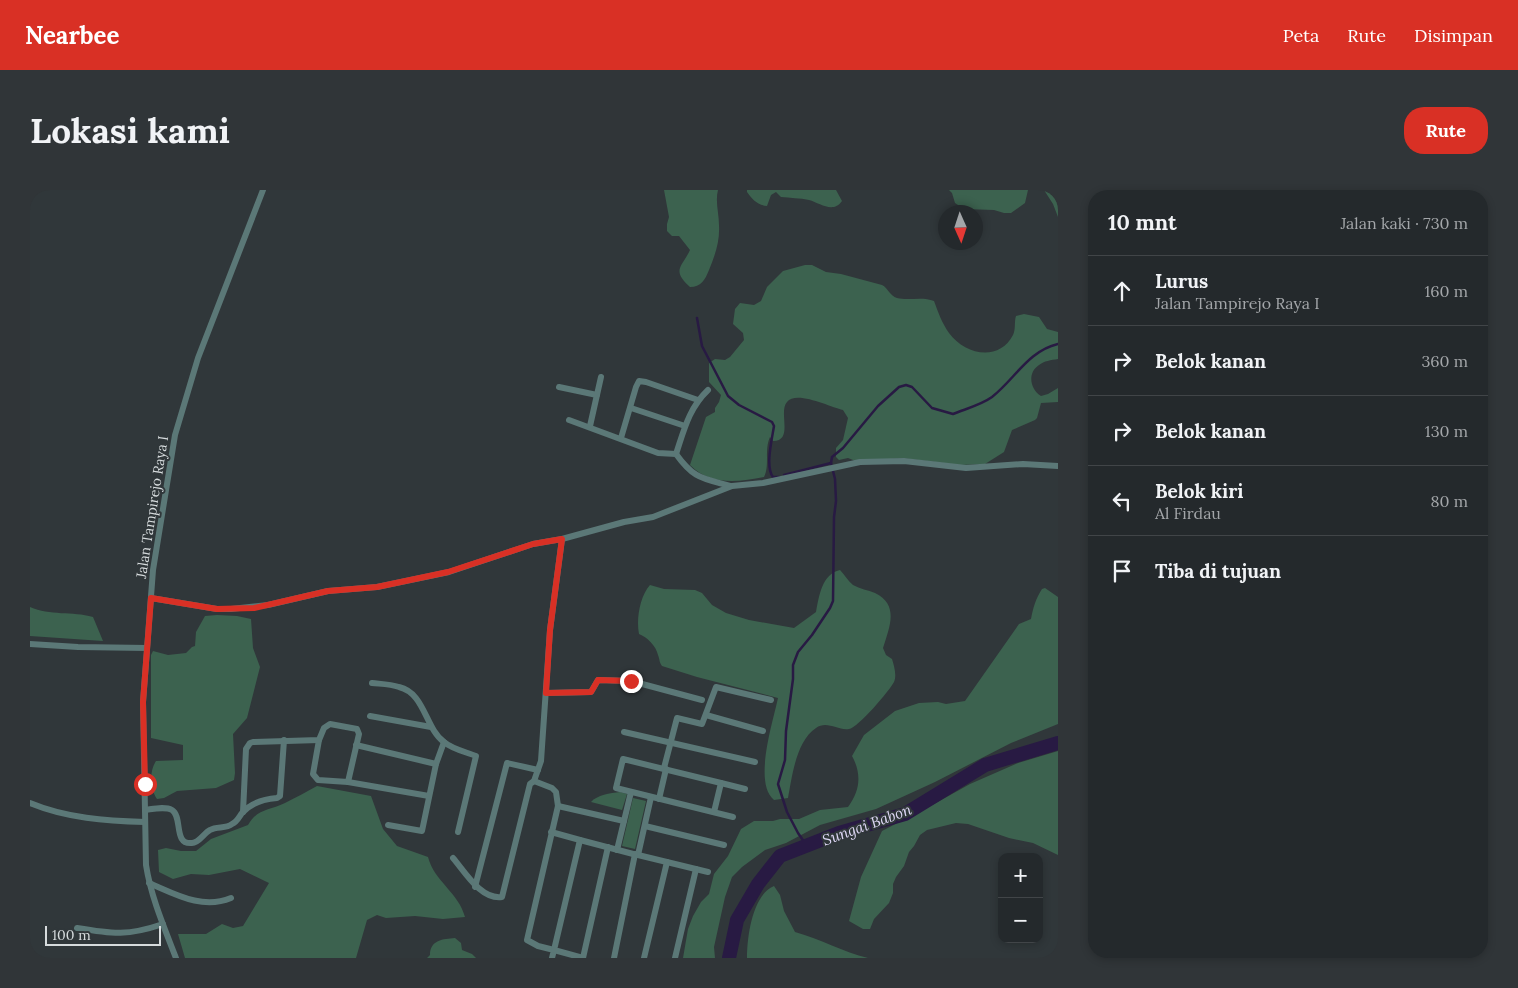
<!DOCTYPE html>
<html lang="id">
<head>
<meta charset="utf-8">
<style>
	:root { --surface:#24292c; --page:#303538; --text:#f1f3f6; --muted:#a3a6a9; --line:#414548; --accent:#d93025 }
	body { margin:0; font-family:Lora,serif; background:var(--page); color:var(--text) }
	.controls { position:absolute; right:15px; bottom:15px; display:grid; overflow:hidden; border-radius:10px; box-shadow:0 2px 8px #0003 }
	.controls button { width:45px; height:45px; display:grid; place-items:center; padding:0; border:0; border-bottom:1px solid var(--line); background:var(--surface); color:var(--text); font:25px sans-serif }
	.compass { position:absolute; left:908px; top:15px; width:45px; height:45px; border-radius:50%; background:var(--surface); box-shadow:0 2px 8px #0003; rotate:177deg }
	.scale { position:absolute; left:15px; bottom:12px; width:116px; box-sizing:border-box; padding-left:5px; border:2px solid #d6dbdd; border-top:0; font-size:14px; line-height:18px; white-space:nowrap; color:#d6dbdd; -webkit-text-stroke:4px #30373a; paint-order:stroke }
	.stop { position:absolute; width:15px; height:15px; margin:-11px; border:4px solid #d93025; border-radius:50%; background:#fff }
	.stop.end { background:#d93025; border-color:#fff; box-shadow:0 1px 5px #0008 }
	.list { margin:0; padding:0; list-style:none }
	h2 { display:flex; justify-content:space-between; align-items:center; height:65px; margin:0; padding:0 20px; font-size:21px }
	h2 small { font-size:16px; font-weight:400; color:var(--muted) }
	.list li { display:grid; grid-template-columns:32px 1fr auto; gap:15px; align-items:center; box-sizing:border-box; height:70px; padding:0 20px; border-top:1px solid var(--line) }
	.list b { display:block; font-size:19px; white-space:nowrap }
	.list p { margin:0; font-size:16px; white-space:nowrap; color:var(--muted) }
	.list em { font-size:16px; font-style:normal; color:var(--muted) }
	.icon { flex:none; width:28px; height:28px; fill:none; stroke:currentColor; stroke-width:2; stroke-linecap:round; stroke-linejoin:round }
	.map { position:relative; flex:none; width:1028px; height:768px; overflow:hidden; border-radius:20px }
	header { display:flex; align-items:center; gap:30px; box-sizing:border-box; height:70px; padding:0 25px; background:var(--accent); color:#fff }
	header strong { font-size:24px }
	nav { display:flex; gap:28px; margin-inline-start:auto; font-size:18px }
	.intro { display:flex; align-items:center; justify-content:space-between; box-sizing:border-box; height:120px; padding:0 30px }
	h1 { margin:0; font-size:35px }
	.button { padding:12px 22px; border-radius:20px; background:var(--accent); color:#fff; font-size:18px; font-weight:700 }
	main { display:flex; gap:30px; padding:0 30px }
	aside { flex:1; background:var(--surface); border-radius:20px; box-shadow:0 2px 8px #0003 }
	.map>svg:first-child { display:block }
</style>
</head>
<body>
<header>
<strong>Nearbee</strong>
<nav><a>Peta</a><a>Rute</a><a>Disimpan</a></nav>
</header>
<div class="intro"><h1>Lokasi kami</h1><a class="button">Rute</a></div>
<main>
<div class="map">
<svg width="1028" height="768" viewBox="0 0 1028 768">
	<rect width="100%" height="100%" fill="#30373a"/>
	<g fill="#3c624f">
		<path d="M634 0H688C685 12 689 23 689 35 690 52 685 65 679 80 675 90 671 97 660 97 641 80 652 77 660 60L649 46H642L637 41V34L639 27Z"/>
		<path d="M717 0H806L812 11C803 24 790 13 779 10 770 8 760 8 751 7L746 2 741 5 737 16C727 15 722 9 717 2Z"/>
		<path d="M919 0H998L995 13 981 23H974L964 20 934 19 925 13 922 3Z"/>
		<path d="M1014 0H1022L1028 3V27L1023 14Z"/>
		<path d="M775 75H782L796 82 811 84 852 95C858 98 860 106 867 108 879 111 892 106 904 111 908 122 912 133 919 143 935 165 969 172 983 145 986 139 984 132 986 126L994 124 1009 127 1017 139 1028 142V169C1021 170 1014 171 1009 175 997 183 1000 199 1011 206L1018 204 1028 198V212L1011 213 1007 228 1005 230 982 240 974 262 955 274 930 275 872 268 828 272 818 268 809 270 806 267V258L813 250 818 228 813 220C800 217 766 200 757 212 748 222 764 251 743 251L740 247C734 260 740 275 734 287 708 292 681 296 660 275L676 227 685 222V218L689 212 691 205 679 192V173L685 169 695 170 700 167 714 150 713 143 703 134 705 119 710 113 724 115 731 111 737 97 753 81Z"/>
		<path d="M810 380C815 385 818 391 823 395 830 399 838 400 845 403 870 415 859 438 853 458L856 465 862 469C864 476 867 485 864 492 860 500 828 538 819 539 808 541 797 530 786 538 766 551 762 587 758 608L744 610C723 593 743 532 748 508L667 487 632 476C629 472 630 470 628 465 626 456 617 447 609 444 606 429 610 406 620 395L634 399 665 400 672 403 682 415 696 423 719 430 764 438 786 422C789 406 792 384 810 380Z"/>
		<path d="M1015 398 1028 407V534L981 553 905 592 846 619 790 635 756 653 735 660 712 677 702 687 695 707 684 757 685 768H653L658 739 663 726 671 712 679 704 684 684 698 666 711 639 724 631H743L750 629H769L790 620 818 617C830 601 832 584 822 566L834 545 865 521 889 513 908 512 916 514 935 511 989 434 1001 429C1003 418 1006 408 1012 399Z"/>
		<path d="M0 417C20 426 42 421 63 427L73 451 0 446Z"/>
		<path d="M187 425 207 426 221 429 223 458 230 477 217 528 203 544 205 583 204 590 186 598 147 601 134 608 127 609C120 599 119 581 126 571L153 570V555L121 548V465L123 461 138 465 156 463 162 457 165 456 166 442 175 426Z"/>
		<path d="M1028 561V665L1003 653 979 648 938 634 926 633 897 640 890 645 884 656 879 662 874 676 866 687 863 694V703L859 713 844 729 840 739H833L819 731 831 687 852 641 904 614 940 594 988 573Z"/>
		<path d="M287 596 341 606 353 639 367 656 398 667C404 691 429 703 435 727L413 729 385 726 356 728 347 725 337 730 326 768H155L148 744H176L192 734 203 738 213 736 239 693 210 679 179 685 161 684 143 689 129 682 128 660 136 658 151 661H166L181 649 218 635C228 618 239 621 255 613 265 608 276 602 287 596Z"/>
		<path d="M590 602 597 604 592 620 561 612C567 605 580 603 590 602Z"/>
		<path d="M603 608 616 611 605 659 592 656Z"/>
		<path d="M744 696 750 705 754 721 765 742C791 749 813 762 838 768H717C717 748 722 705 744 696Z"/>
		<path d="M425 748 431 753 432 760 442 764 446 768H397L400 765C400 750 413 749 425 748Z"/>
	</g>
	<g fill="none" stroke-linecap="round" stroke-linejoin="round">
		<g stroke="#281a43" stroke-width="2.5">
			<path d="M667 128 672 156 698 206 709 215 742 232 744 236C742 249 735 277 743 287H749"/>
			<path d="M754 285 801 273"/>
			<path d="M777 656 768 643 757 622 748 594 755 570 756 541 763 489V475L768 462 782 445 800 418 803 411 804 327 806 311 805 289 801 273 802 267 813 258 848 216 869 197 876 195 882 197 902 218 923 224C935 219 951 215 962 207 985 189 998 161 1028 154"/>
		</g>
		<path stroke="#281a43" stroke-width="14" d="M699 768 707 730 728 694 750 666 809 643 875 624 955 575 1028 553"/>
		<g stroke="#5b7877" stroke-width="6">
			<path d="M529 197 567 205"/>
			<path d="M601 218 655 236"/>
			<path d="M539 230 628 263 646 264C664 289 672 288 700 296"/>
			<path d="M560 236 571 187"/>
			<path d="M591 248 606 197 609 191 616 192 668 210"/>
			<path d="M646 264C654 240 659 218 678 200"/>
			<path d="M121 408 187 419H201L238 415 298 401 347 397 419 382 503 354 532 349 594 332 623 327 702 296 733 293 830 272 874 271 936 278 993 274 1028 276"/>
			<path d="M0 454 48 457 117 458"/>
			<path d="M342 493C351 494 360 494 369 497 395 503 395 538 414 552 422 559 436 562 446 566L428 642"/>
			<path d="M516 503 561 502 568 490 601 491 672 510"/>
			<path d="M676 525 733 541"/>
			<path d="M340 526 401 537"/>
			<path d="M594 542 725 572"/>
			<path d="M289 550 283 584 288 590 318 592 399 606"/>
			<path d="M326 555 406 574"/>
			<path d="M634 578 647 528 672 534 686 497 741 510"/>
			<path d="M504 591 522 598 526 602 528 616 497 750 508 756 524 760 522 768"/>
			<path d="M691 593 593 569 586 598 703 627"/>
			<path d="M621 607 608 665 678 682"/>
			<path d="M629 609 636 579"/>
			<path d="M0 613C36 628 76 631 115 632"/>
			<path d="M528 616 594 631"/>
			<path d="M115 620C123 619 135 616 142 620 153 627 143 655 162 653 169 653 174 643 180 640 187 636 196 639 202 634 207 632 209 627 212 623 221 613 234 609 247 608L250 606 254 550"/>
			<path d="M213 622 216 559 220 553 223 552 289 550 294 538 300 534 327 539 329 544 318 592"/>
			<path d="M684 622 691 593 715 599"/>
			<path d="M358 635 392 641 406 574 414 552"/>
			<path d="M615 636 694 655"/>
			<path d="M521 642 550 650 524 760 553 768"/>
			<path d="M550 650 607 665"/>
			<path d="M587 660 601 602"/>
			<path d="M423 668C435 682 451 710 472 707L500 594 504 591 511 571 520 440 532 349"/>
			<path d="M119 693C145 704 172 720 201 708"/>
			<path d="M445 697 477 573 508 580"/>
			<path d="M47 738C83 744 98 746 133 734"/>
			<path d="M146 768C134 737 121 707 116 675L113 512 123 380 145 245 168 168 233 0"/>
			<path d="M553 768 578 657"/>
			<path d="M584 768 605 664"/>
			<path d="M614 768 637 672"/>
			<path d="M645 768 666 679"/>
		</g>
	</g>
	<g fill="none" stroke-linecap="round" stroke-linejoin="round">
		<path stroke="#d93025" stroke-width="6" d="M115 594 113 512 121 408 187 419 224 418 298 401 347 397 418 382 503 354 532 349 520 440 516 503 561 502 568 490 601 491"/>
	</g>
	<g text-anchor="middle" stroke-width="4" stroke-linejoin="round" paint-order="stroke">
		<g font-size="14" fill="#d6dbdd" stroke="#30373a">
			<text transform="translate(122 317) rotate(-81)" y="5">Jalan Tampirejo Raya I</text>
		</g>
		<g font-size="15" font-style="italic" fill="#ded7f5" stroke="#30373a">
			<text transform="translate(837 635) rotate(-20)" y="5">Sungai Babon</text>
		</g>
	</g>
</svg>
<div class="controls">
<button>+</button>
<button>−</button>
</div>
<svg class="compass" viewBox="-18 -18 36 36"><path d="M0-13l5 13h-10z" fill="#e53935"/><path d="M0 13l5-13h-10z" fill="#a3a6a9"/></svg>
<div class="scale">100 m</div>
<div class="stop" style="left:115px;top:594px"></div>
<div class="stop end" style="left:601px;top:491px"></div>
</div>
<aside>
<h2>10 mnt<small>Jalan kaki · 730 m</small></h2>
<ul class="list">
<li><svg class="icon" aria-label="ahead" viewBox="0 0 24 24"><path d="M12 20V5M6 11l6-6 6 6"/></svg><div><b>Lurus</b><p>Jalan Tampirejo Raya I</p></div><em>160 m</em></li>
<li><svg class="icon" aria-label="right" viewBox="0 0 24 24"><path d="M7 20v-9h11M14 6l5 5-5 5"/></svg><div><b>Belok kanan</b></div><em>360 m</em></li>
<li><svg class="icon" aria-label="right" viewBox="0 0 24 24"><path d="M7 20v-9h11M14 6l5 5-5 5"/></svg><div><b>Belok kanan</b></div><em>130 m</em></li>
<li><svg class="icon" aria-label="left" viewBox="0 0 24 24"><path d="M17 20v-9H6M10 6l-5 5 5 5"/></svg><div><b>Belok kiri</b><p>Al Firdau</p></div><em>80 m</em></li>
<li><svg class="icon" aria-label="arrive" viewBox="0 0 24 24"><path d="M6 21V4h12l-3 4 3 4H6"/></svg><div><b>Tiba di tujuan</b></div></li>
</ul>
</aside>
</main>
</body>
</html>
